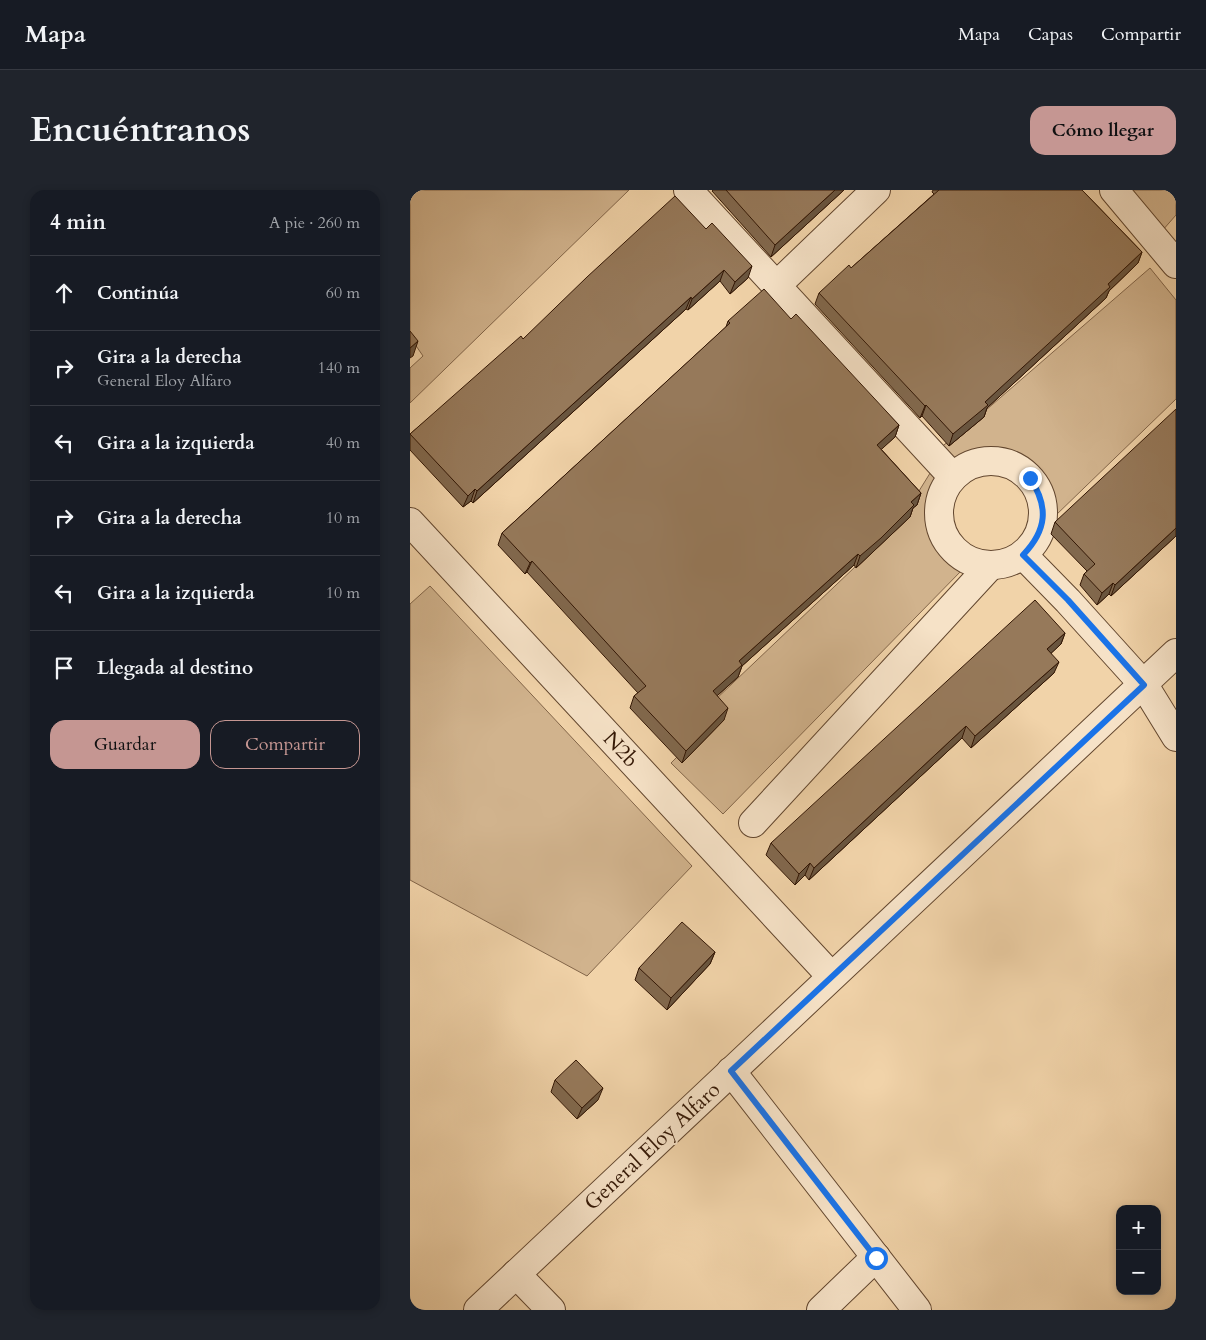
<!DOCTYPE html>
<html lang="es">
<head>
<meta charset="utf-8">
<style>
	:root { --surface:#171b24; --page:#20242c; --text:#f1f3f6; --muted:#9ea1a6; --line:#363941; --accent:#c59692 }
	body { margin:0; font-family:Cardo,serif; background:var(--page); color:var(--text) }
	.controls { position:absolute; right:15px; bottom:15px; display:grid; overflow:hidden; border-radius:10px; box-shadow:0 2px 8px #0003 }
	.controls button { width:45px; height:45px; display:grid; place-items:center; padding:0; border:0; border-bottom:1px solid var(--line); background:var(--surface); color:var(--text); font:25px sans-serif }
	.stop { position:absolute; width:15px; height:15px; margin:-11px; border:4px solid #1a73e8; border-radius:50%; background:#fff }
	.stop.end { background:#1a73e8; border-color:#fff; box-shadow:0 1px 5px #0008 }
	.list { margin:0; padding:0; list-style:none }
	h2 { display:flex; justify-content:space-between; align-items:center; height:65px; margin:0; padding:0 20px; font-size:21px }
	h2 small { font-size:16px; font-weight:400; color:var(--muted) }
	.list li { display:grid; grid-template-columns:32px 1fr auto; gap:15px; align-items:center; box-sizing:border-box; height:75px; padding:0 20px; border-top:1px solid var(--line) }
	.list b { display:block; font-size:19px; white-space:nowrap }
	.list p { margin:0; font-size:16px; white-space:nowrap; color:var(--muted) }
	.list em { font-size:16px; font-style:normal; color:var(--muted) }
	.actions { display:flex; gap:10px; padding:15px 20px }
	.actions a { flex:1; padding:11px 0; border:1px solid var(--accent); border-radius:15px; text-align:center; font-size:18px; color:var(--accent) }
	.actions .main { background:var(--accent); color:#111 }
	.icon { flex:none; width:28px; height:28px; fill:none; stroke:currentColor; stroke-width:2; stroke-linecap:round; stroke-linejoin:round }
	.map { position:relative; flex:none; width:766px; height:1120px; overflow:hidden; border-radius:15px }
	header { display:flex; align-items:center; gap:30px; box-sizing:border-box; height:70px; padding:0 25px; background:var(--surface); border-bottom:1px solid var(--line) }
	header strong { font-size:24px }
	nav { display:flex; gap:28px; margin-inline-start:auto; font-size:18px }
	.intro { display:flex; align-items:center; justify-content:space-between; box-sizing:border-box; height:120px; padding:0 30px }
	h1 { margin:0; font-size:35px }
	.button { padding:12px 22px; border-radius:15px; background:var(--accent); color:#111; font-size:18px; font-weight:700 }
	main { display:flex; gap:30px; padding:0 30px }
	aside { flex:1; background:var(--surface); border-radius:15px; box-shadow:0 2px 8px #0003 }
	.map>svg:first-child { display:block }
</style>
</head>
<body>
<header>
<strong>Mapa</strong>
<nav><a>Mapa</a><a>Capas</a><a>Compartir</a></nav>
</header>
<div class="intro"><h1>Encuéntranos</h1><a class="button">Cómo llegar</a></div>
<main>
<aside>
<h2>4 min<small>A pie · 260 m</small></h2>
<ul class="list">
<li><svg class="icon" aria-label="ahead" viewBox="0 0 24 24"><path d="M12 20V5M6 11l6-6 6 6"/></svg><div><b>Continúa</b></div><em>60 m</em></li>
<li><svg class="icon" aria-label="right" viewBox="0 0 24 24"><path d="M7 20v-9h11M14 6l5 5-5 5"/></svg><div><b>Gira a la derecha</b><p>General Eloy Alfaro</p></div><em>140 m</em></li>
<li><svg class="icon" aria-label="left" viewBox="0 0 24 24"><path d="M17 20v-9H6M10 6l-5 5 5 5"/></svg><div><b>Gira a la izquierda</b></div><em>40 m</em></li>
<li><svg class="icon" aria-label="right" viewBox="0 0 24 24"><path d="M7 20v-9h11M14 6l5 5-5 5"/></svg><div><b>Gira a la derecha</b></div><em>10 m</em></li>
<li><svg class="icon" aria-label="left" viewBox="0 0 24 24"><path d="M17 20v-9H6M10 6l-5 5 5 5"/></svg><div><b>Gira a la izquierda</b></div><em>10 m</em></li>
<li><svg class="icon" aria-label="arrive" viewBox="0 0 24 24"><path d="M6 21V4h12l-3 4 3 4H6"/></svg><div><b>Llegada al destino</b></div></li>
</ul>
<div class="actions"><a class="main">Guardar</a><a>Compartir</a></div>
</aside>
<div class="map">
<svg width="766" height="1120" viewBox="0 0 766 1120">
	<rect width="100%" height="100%" fill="#f1d3a9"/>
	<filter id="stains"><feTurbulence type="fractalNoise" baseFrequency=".004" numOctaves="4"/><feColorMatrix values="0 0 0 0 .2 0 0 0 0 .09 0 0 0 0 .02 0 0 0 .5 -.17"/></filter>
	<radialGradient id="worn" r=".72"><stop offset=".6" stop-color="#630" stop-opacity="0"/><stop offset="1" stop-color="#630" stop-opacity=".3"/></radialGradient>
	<g fill="#d1b38d" stroke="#826549">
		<path d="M0 0H219L0 213V178L13 166 0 147Z"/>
		<path d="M716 0H766V25L752 41Z"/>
		<path d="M740 78 766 110V209L644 327C643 319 644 308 641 300 640 296 635 291 633 288 611 257 574 255 544 274L530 258 553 240Z"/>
		<path d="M522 280 530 289C511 312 515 344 534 365 539 370 547 375 553 379L313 624 261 573 315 519 305 510 486 338Z"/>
		<path d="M20 396 282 676 177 786 0 690V414Z"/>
	</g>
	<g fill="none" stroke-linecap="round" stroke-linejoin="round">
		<g stroke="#62462e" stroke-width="30">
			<g id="minor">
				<path d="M278 0 543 287"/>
				<path d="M704 0 766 74"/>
				<path d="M367 95 466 0"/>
				<circle cx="581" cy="323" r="52"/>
				<path d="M0 332 421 786"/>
				<path d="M613 365 658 411 734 495 766 547"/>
				<path d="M343 633 580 376"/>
				<path d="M321 881 507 1120"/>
				<path d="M106 1084 141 1120"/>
				<path d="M68 1120 766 463"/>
				<path d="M411 1120 466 1067"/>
			</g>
		</g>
		<use href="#minor" stroke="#f6e2c7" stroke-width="28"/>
	</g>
	<g fill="#81684d" stroke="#331705">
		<path d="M303 0H434L361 67 302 1Z"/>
		<path d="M523 0H672L732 62 728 73 699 101 696 108 577 218 574 227 539 256 512 226 510 228 405 114 409 103 441 78 524 4 522 2Z"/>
		<path d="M296 39 338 88 320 104 310 91 278 120 276 119 63 313 61 311 53 317 0 260V244L113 149Z"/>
		<path d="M381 129 489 235 485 247 471 259 511 303 507 315 503 318 500 327 466 359 446 378 444 375 332 476 328 487 307 506 314 530 272 573 220 518 224 506 228 503 117 382 115 384 88 355 92 343 316 137 318 131Z"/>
		<path d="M645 332 766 346 701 406 699 404 687 415 670 395 674 384 677 381 641 344Z"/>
		<path d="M655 443 651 454 641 463 644 483 561 558 552 548 399 690 395 685 385 695 356 665 361 653Z"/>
		<path d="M305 762 300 774 257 820 225 790 229 778Z"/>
		<path d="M145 890 188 910 167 929 141 902Z"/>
	</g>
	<g fill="#69553f" stroke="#331705">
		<path d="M425 0H434L361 67 365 55Z"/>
		<path d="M732 62 728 73 699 101 696 108 577 218 574 227 539 256 543 244 575 212 698 94Z"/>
		<path d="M342 76 338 88 320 104 325 92Z"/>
		<path d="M314 80 310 91 278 120 282 109Z"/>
		<path d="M281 107 276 119 63 313 67 301Z"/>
		<path d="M8 151 3 166 0 168V158Z"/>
		<path d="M516 215 512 226 510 228 515 216Z"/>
		<path d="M489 235 485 247 463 267 467 255Z"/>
		<path d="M65 299 61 311 53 317 58 306Z"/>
		<path d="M511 303 507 315 503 318 500 327 446 378 450 366 501 312Z"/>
		<path d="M766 338V346L701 406 705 395Z"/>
		<path d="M448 364 444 375 332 476 328 487 299 513 303 501 329 471Z"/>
		<path d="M122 371 117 382 115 384 120 373Z"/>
		<path d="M703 393 699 404 687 415 692 403Z"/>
		<path d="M655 443 651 454 633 471 637 459Z"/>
		<path d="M649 472 644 483 561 558 565 546Z"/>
		<path d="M318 518 314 530 272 573 276 561Z"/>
		<path d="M556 536 552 548 399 690 404 678Z"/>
		<path d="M400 673 395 685 385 695 389 684Z"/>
		<path d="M305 762 300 774 257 820 261 808Z"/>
		<path d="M193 898 188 910 167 929 172 918Z"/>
	</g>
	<g fill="#96795a" stroke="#331705">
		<path d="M316 0H425L365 55Z"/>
		<path d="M529 0H672L732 62 698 94 700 97 575 212 578 215 543 244 516 215 515 216 409 103 439 75 441 78Z"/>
		<path d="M265 6 296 39 302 33 342 76 325 92 314 80 282 109 281 107 67 301 65 299 58 306 0 244 111 146 113 149 177 87Z"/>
		<path d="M354 99 381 129 386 124 489 235 467 255 511 303 501 312 504 315 471 348 450 366 448 364 329 471 332 475 303 501 318 518 276 561 224 506 236 496 122 371 120 373 92 343 320 133 318 131Z"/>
		<path d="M0 141 8 151 0 158Z"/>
		<path d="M766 219V338L705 395 703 393 692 403 674 384 685 374 645 332Z"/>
		<path d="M625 410 655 443 637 459 649 472 565 546 556 536 404 678 400 673 389 684 361 653Z"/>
		<path d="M272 732 305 762 261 808 229 778Z"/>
		<path d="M166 870 193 898 172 918 145 890Z"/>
	</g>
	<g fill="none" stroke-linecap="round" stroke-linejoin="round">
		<path stroke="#1a73e8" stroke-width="6" d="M466 1068 321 881 734 495 658 410 613 365C637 340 639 317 620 288"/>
	</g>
	<g text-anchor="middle" stroke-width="4" stroke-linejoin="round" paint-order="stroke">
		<g font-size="21" fill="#331705" stroke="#f6e2c7">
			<text transform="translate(211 559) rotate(47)" y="7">N2b</text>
			<text transform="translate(242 956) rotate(-43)" y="7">General Eloy Alfaro</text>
		</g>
	</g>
	<rect width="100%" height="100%" filter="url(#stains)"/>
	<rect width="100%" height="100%" fill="url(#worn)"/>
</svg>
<div class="controls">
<button>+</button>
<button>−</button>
</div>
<div class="stop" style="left:466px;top:1068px"></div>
<div class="stop end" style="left:620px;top:288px"></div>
</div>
</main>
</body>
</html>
